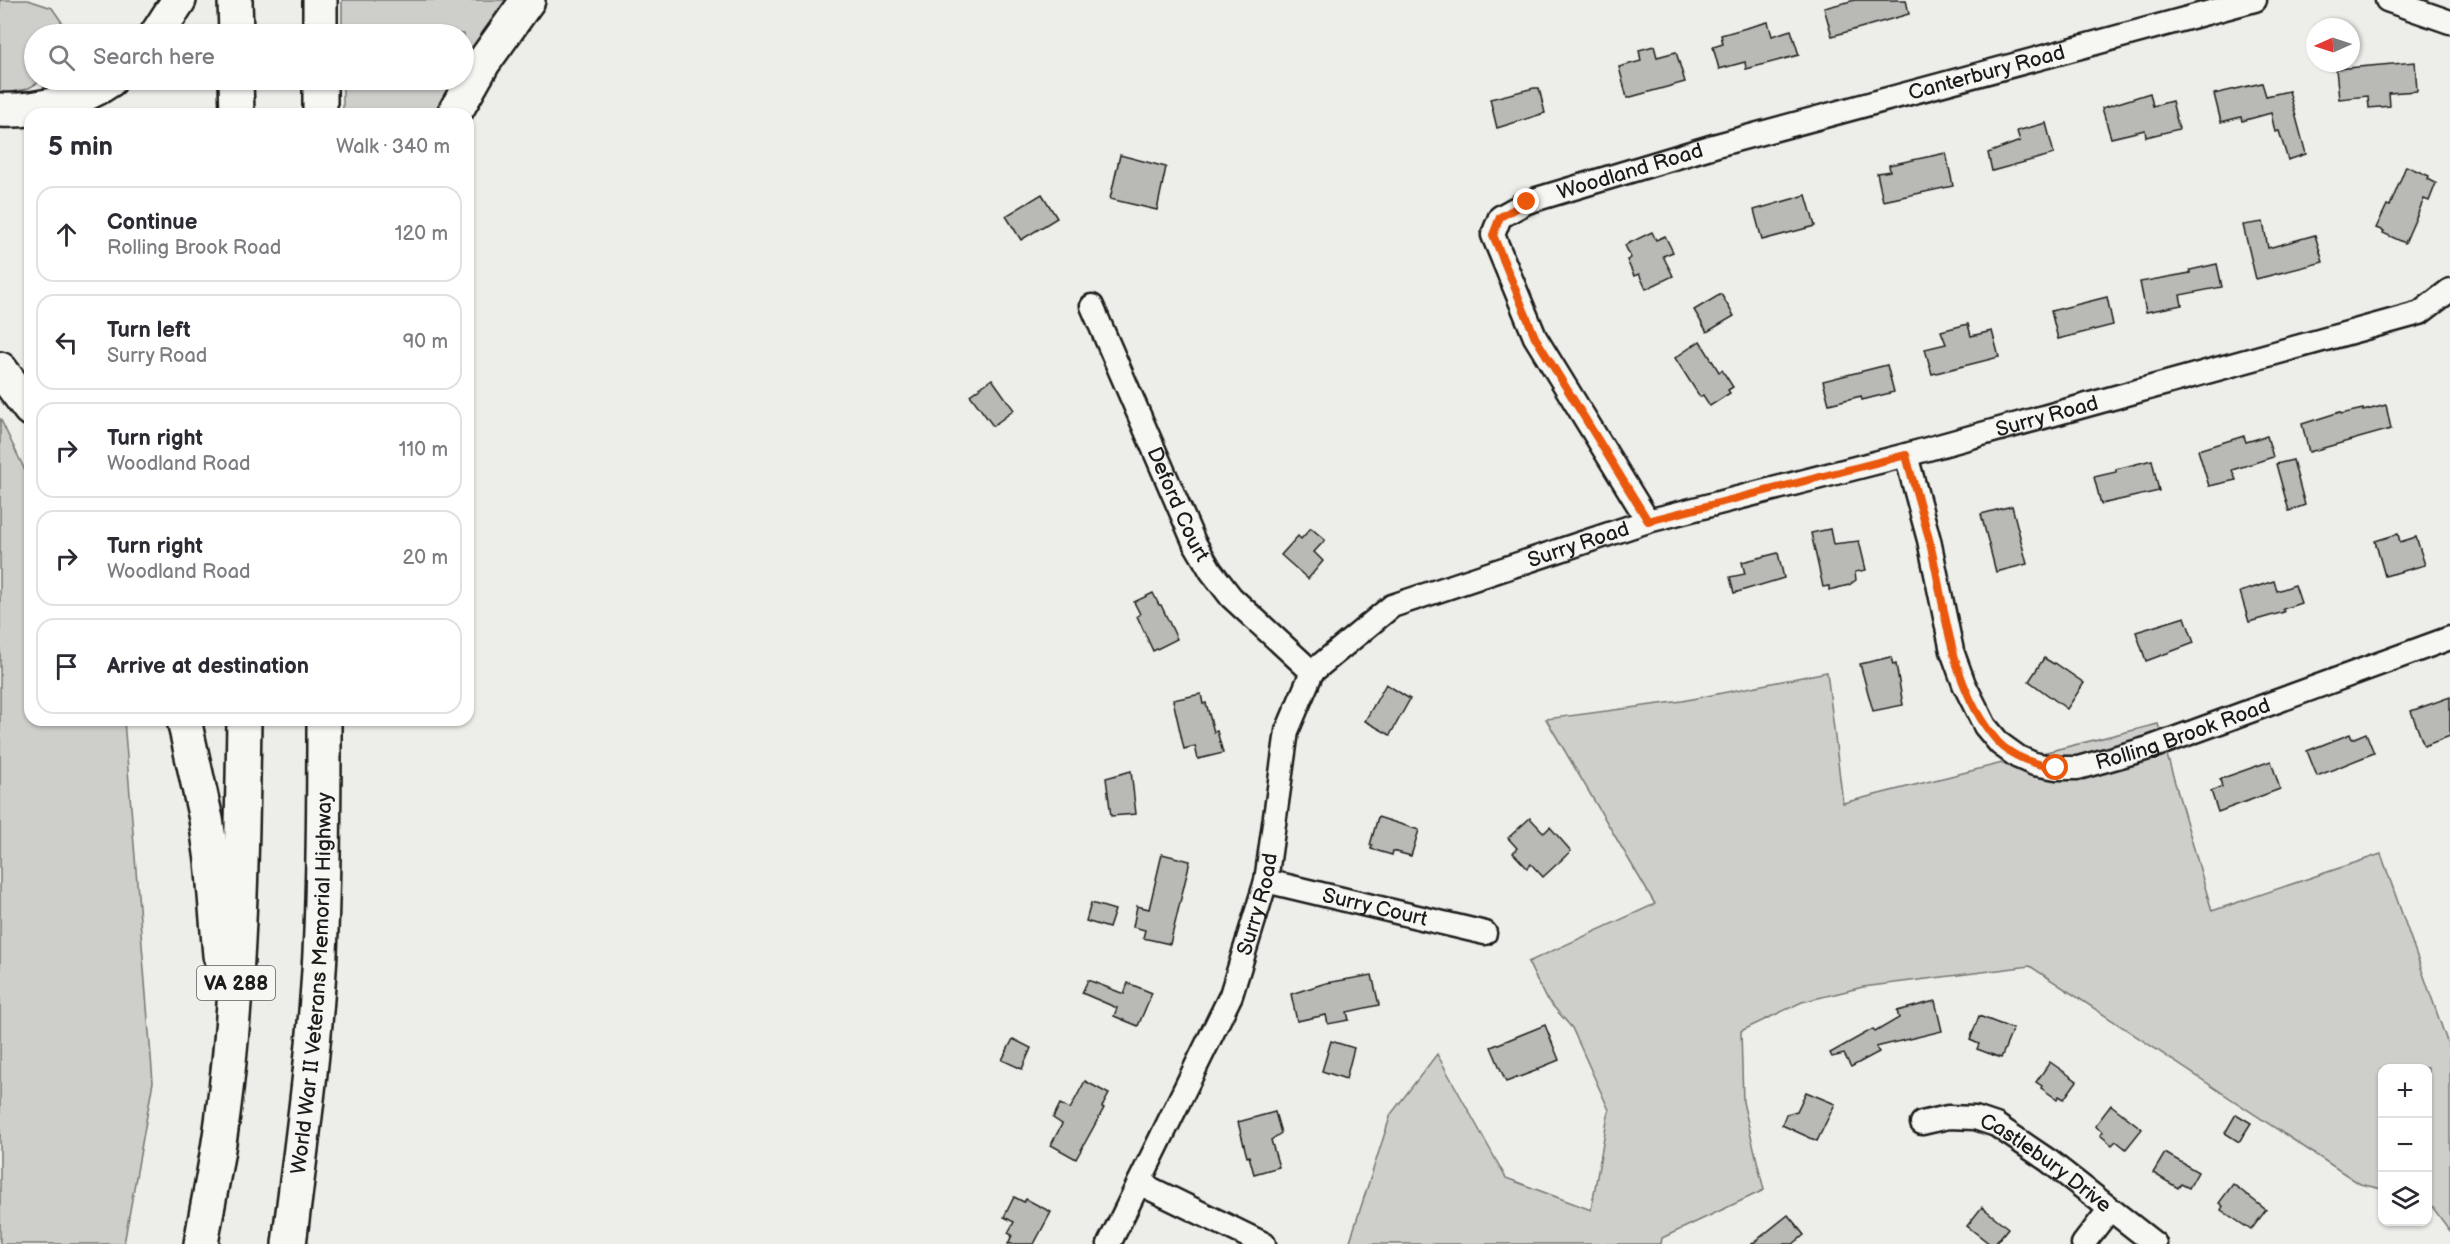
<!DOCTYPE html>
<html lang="en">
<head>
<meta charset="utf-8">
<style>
	:root { --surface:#fff; --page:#f2f2f3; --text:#2b2b33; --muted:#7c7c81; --line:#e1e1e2 }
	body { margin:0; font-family:"Balsamiq Sans",sans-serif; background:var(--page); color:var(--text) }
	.controls { position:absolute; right:18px; bottom:18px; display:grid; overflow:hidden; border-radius:12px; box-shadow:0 2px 4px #0004 }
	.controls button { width:54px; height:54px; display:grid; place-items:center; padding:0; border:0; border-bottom:2px solid var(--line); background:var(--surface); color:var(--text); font:30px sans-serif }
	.compass { position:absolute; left:2306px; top:18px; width:54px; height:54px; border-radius:50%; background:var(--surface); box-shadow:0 2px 4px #0004; rotate:267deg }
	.stop { position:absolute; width:18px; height:18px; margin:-14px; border:4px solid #ea580c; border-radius:50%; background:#fff }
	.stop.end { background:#ea580c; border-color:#fff; box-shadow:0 2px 6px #0008 }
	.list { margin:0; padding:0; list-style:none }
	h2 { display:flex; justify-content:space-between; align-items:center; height:78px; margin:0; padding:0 24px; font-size:26px }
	h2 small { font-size:20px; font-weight:400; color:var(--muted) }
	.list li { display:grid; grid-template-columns:39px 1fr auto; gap:18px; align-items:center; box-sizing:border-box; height:96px; margin:0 12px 12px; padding:0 12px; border:2px solid var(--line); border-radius:18px }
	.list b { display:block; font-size:22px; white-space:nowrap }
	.list p { margin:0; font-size:20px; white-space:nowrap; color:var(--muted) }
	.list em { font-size:20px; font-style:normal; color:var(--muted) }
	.icon { flex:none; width:33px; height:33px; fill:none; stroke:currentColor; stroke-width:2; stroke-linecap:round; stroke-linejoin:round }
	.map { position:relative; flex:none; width:2450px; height:1244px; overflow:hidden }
	.search { position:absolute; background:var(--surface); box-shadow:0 2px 4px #0004; left:24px; top:24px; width:450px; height:66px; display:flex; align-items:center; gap:15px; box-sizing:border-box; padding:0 21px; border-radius:33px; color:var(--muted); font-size:22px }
	.panel { position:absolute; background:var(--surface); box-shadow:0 2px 4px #0004; left:24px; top:108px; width:450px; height:618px; border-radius:18px }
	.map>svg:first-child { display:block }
</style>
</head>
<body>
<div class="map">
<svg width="2450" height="1244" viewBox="0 0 2450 1244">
	<rect width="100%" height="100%" fill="#edede9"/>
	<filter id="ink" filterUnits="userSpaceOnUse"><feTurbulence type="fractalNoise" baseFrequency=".0167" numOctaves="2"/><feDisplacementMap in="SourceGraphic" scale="12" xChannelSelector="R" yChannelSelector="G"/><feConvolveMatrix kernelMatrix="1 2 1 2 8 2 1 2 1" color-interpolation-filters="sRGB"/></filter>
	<g filter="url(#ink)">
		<g fill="#cececb" stroke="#757574" stroke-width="1.5">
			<path d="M0 0H28L52 8 70 34H34V80H43L27 89 0 94Z"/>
			<path d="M342 0H510L495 17 464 70V34H342Z"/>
			<path d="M343 80H458L437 114H343Z"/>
			<path d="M0 418 30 481V720H124L153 1082 124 1244H0Z"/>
			<path d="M1827 672 1843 803 2158 724 2212 911 2381 854 2450 1050V1231L2428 1201V1068H2382V1189L2360 1184 2030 966 1863 987 1802 1002 1741 1031 1743 1102 1764 1190 1662 1238 1661 1244H1349L1391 1114 1437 1054 1506 1178 1591 1210 1609 1110 1572 1028 1545 997 1528 962 1655 904 1546 719 1682 701Z"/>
		</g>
		<g fill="#b9b9b6" stroke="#1c1c1c" stroke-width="1.5">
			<path d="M1855 0H1906L1909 14 1832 36 1824 8Z"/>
			<path d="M1768 22 1772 36 1791 30 1799 55 1746 69 1745 62 1719 69 1713 47 1723 44 1721 35Z"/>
			<path d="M1654 46 1657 57 1676 52 1685 82 1627 98 1619 67 1641 61 1639 50Z"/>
			<path d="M2415 62 2417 91 2389 93 2390 106 2369 108 2368 96 2339 99 2336 69Z"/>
			<path d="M2262 83 2266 96 2289 91 2306 154 2288 160 2279 131 2275 132 2271 113 2242 121 2241 117 2221 122 2214 94Z"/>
			<path d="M1534 88H1539L1545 113 1497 128 1490 99Z"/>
			<path d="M2150 93 2153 106 2172 101 2179 129 2146 137 2145 130 2111 138 2102 108Z"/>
			<path d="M2046 123 2054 154 1992 171 1988 153 2020 141 2017 131Z"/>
			<path d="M1946 153 1953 186 1883 201 1877 173 1890 171 1889 165Z"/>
			<path d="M1120 155 1166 167 1157 210 1110 199Z"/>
			<path d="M2406 166 2429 176 2428 179 2436 183 2429 201 2424 199 2405 243 2383 233 2384 231 2376 228 2387 205 2390 206Z"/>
			<path d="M1042 194 1057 218 1021 240 1006 216Z"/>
			<path d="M1806 195 1815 226 1762 240 1754 210Z"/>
			<path d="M2263 222 2268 248 2315 235 2323 262 2256 279 2243 225Z"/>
			<path d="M1652 232 1656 240 1665 236 1673 252 1663 256 1673 276 1646 289 1639 274 1634 276 1627 260 1631 258 1625 245Z"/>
			<path d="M2217 264 2222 287 2180 295 2182 305 2146 312 2140 282 2190 273V270Z"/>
			<path d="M1721 294 1734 316 1707 332 1694 310Z"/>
			<path d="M2107 297 2113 325 2058 339 2051 311Z"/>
			<path d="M1968 324 1971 336 1992 331 1999 357 1932 374 1925 349 1946 344 1941 331Z"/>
			<path d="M1700 341 1719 372 1722 370 1733 387 1728 390 1730 393 1710 406 1703 395 1700 397 1675 358Z"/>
			<path d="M1887 365 1894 392 1862 400 1861 396 1829 404 1823 381Z"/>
			<path d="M992 379 1014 410 993 426 970 395Z"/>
			<path d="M2386 405 2391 429 2309 452 2302 424 2340 412 2341 414 2363 409V411Z"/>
			<path d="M2244 436 2246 442 2267 436 2273 457 2232 470 2236 480 2209 486 2198 450Z"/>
			<path d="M2152 460 2159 491 2101 504 2094 477 2116 472V469Z"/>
			<path d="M2293 460 2305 505 2289 511 2276 464Z"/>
			<path d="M2012 506 2027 564 1996 572 1981 514Z"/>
			<path d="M1311 528 1325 540 1314 552 1323 561 1308 579 1281 555 1298 536 1301 539Z"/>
			<path d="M1830 529 1833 544 1859 541 1866 570 1855 572 1856 580 1849 585 1829 590V586L1823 587 1811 533Z"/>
			<path d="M2398 534 2400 542 2416 537 2425 565 2385 576 2375 541Z"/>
			<path d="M1778 553 1784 578 1734 593 1730 577 1745 574 1742 562Z"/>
			<path d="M2274 581 2277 591 2295 585 2301 603 2283 609 2284 612 2249 622 2240 592Z"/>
			<path d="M1153 593 1159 605H1161L1177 639 1153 651 1137 616 1140 614 1134 602Z"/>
			<path d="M2185 617 2194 643 2146 661 2136 632Z"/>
			<path d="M1891 657 1893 665 1896 664 1903 705 1873 711 1860 664Z"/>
			<path d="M2044 658 2054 664 2055 663 2084 683 2067 709 2029 681Z"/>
			<path d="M1386 684 1410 699 1390 735 1365 721Z"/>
			<path d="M1201 694 1203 704 1206 703 1214 732 1217 731 1223 753 1198 759 1195 746 1184 749 1173 700Z"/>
			<path d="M2450 697V736L2424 746 2411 711Z"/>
			<path d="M2366 733 2374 753 2317 776 2307 751 2350 734 2352 739Z"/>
			<path d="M2271 761 2280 789 2218 812 2211 791 2222 787 2220 779Z"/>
			<path d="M1131 771 1136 814 1111 816 1106 778Z"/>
			<path d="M1378 817 1419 830 1411 856 1393 851 1392 855 1371 849 1372 845H1370Z"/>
			<path d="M1530 818 1544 833 1550 827 1571 851 1543 877 1531 864 1527 868 1513 853 1517 848 1508 838Z"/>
			<path d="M1162 854 1190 861 1170 944 1143 938 1145 930 1133 927 1137 906 1149 909Z"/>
			<path d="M1091 903 1115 910 1109 928 1086 921Z"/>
			<path d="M1372 975 1379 1005 1347 1012 1349 1020 1328 1024 1326 1015 1297 1021 1291 994 1326 983Z"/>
			<path d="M1088 980 1124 994 1128 983 1152 993 1138 1026 1114 1016 1117 1008 1082 993Z"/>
			<path d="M1935 1001 1942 1031 1876 1047 1879 1052 1851 1067 1844 1054 1832 1057 1830 1053 1873 1029 1875 1032 1899 1018 1897 1011Z"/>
			<path d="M1979 1016 2013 1029 2001 1058 1977 1049 1979 1044 1970 1040Z"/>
			<path d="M1545 1025 1559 1060 1537 1069 1538 1070 1506 1082 1491 1047Z"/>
			<path d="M1013 1039 1031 1048 1022 1069 1002 1060Z"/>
			<path d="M1331 1041 1354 1048 1346 1079 1322 1071Z"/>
			<path d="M2050 1062 2077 1081 2064 1099 2059 1096 2057 1099 2041 1088 2042 1086 2036 1082Z"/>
			<path d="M1085 1081 1109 1094 1102 1107 1104 1108 1076 1159 1051 1145 1062 1124 1053 1118 1060 1104 1070 1109Z"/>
			<path d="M1806 1092 1835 1104 1817 1141 1782 1125 1786 1114 1797 1111Z"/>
			<path d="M2111 1105 2142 1129 2126 1149 2116 1141 2112 1145 2100 1135 2103 1132 2095 1126Z"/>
			<path d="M1275 1112 1281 1133 1271 1140 1279 1167 1254 1174 1249 1156 1247 1157 1238 1122Z"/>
			<path d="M2236 1114 2251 1123 2239 1142 2225 1133Z"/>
			<path d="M2165 1153 2198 1172 2189 1188 2181 1184 2178 1188 2153 1173Z"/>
			<path d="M2233 1184 2266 1210 2251 1230 2221 1210 2223 1206 2219 1203Z"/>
			<path d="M1014 1197 1024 1202 1026 1199 1051 1212 1034 1244H1008L1012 1235 1008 1233 1014 1222 1004 1217Z"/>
			<path d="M1982 1207 2008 1228 1995 1244H1990L1967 1226Z"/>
			<path d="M1788 1215 1804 1235 1793 1244H1752Z"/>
		</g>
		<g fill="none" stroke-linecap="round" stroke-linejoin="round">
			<g stroke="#1c1c1c" stroke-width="27">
				<g id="minor">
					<path d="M2387 0 2450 22"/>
					<path id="s1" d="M1092 306 1194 542 1211 571 1231 597 1312 672"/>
					<path id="s2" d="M1906 455 1929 540 1952 651 1964 684 1985 726 2000 744 2018 757 2034 764 2056 768H2078L2149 748 2450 638"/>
					<path id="s3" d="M1648 521 1535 337 1493 235 1500 217 1527 202 1717 145 2255 0"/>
					<path id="s4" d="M1266 881 1485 933"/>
					<path id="s5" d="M1922 1123 1948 1117 1975 1118 1996 1125 2049 1161 2155 1244"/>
					<path d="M1139 1183 1264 1244"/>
					<path id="s6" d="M1109 1244 1231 995 1266 881 1287 731 1312 672 1392 606 1648 521 1906 455 2420 313 2450 290"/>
					<path d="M2083 1244 2110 1209"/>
				</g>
			</g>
			<g stroke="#1c1c1c" stroke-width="38">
				<g id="highway">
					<path d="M235 0 236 34"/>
					<path d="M320 0V34"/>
					<path d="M157 34 179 0"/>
					<path d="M236 80 237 114"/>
					<path d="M320 80V114"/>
					<path d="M0 110C37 112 80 101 110 80"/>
					<path d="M454 114 483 63 528 0"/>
					<path d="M0 369 30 409"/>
					<path d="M184 720 206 819 212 860 220 955"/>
					<path d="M201 1244C208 1201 218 1158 223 1114 240 983 242 852 244 720"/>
					<path id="s7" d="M289 1244C301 1147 315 1050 320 953 324 875 324 798 324 720"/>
				</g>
			</g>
			<use href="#minor" stroke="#f6f6f2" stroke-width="22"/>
			<use href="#highway" stroke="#f6f6f2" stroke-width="33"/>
		</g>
	</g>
	<g fill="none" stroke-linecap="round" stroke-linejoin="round" filter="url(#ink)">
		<path stroke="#ea580c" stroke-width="8" d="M1527 202 1500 217 1493 235 1535 337 1648 521 1906 455C1913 483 1922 511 1929 539 1946 607 1949 687 1998 742 2013 758 2035 764 2056 768"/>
	</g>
	<g text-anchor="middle" stroke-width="4.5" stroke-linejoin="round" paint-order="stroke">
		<rect fill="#f6f6f2" stroke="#5d5d5c" stroke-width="1.5" x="197" y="966" width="78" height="34" rx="4.5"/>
		<g font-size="20" font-weight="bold" fill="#1c1c1c">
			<text x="236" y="990">VA 288</text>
		</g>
		<g font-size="21" fill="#1c1c1c" stroke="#f6f6f2">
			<text dy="7" stroke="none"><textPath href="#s3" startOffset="854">Canterbury Road</textPath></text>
			<text dy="7" stroke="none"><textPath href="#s3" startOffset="484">Woodland Road</textPath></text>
			<text dy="7" stroke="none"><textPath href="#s6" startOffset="1398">Surry Road</textPath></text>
			<text dy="7" stroke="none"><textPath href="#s1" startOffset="216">Deford Court</textPath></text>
			<text dy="7" stroke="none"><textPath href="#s6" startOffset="912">Surry Road</textPath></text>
			<text dy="7" stroke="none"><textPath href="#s2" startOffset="501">Rolling Brook Road</textPath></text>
			<text dy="7" stroke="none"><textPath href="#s6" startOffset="372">Surry Road</textPath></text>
			<text dy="7" stroke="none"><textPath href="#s4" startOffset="112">Surry Court</textPath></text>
			<text dy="7" stroke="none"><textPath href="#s7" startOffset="262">World War II Veterans Memorial Highway</textPath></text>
			<text dy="7" stroke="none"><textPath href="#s5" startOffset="138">Castlebury Drive</textPath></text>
		</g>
	</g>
</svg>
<div class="controls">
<button>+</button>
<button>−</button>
<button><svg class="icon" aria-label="layers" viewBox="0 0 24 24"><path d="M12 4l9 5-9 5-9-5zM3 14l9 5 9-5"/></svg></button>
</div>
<svg class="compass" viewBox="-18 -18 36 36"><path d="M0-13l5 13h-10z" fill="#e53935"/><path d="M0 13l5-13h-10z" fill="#7c7c81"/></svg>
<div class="stop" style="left:2056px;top:768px"></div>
<div class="stop end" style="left:1527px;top:202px"></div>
<div class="search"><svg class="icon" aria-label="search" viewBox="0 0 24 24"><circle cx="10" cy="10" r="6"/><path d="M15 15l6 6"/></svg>Search here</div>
<section class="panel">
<h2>5 min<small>Walk · 340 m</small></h2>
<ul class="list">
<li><svg class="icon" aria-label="ahead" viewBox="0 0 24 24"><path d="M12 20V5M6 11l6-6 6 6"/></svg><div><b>Continue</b><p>Rolling Brook Road</p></div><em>120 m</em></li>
<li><svg class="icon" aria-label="left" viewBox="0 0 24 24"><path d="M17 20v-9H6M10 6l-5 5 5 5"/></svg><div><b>Turn left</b><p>Surry Road</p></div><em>90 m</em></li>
<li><svg class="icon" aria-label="right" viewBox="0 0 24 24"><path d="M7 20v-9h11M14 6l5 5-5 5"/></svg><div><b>Turn right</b><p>Woodland Road</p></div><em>110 m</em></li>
<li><svg class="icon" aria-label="right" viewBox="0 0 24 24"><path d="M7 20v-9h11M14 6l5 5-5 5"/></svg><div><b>Turn right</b><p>Woodland Road</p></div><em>20 m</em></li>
<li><svg class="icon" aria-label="arrive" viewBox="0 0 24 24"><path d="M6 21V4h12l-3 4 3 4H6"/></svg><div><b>Arrive at destination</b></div></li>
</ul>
</section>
</div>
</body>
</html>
